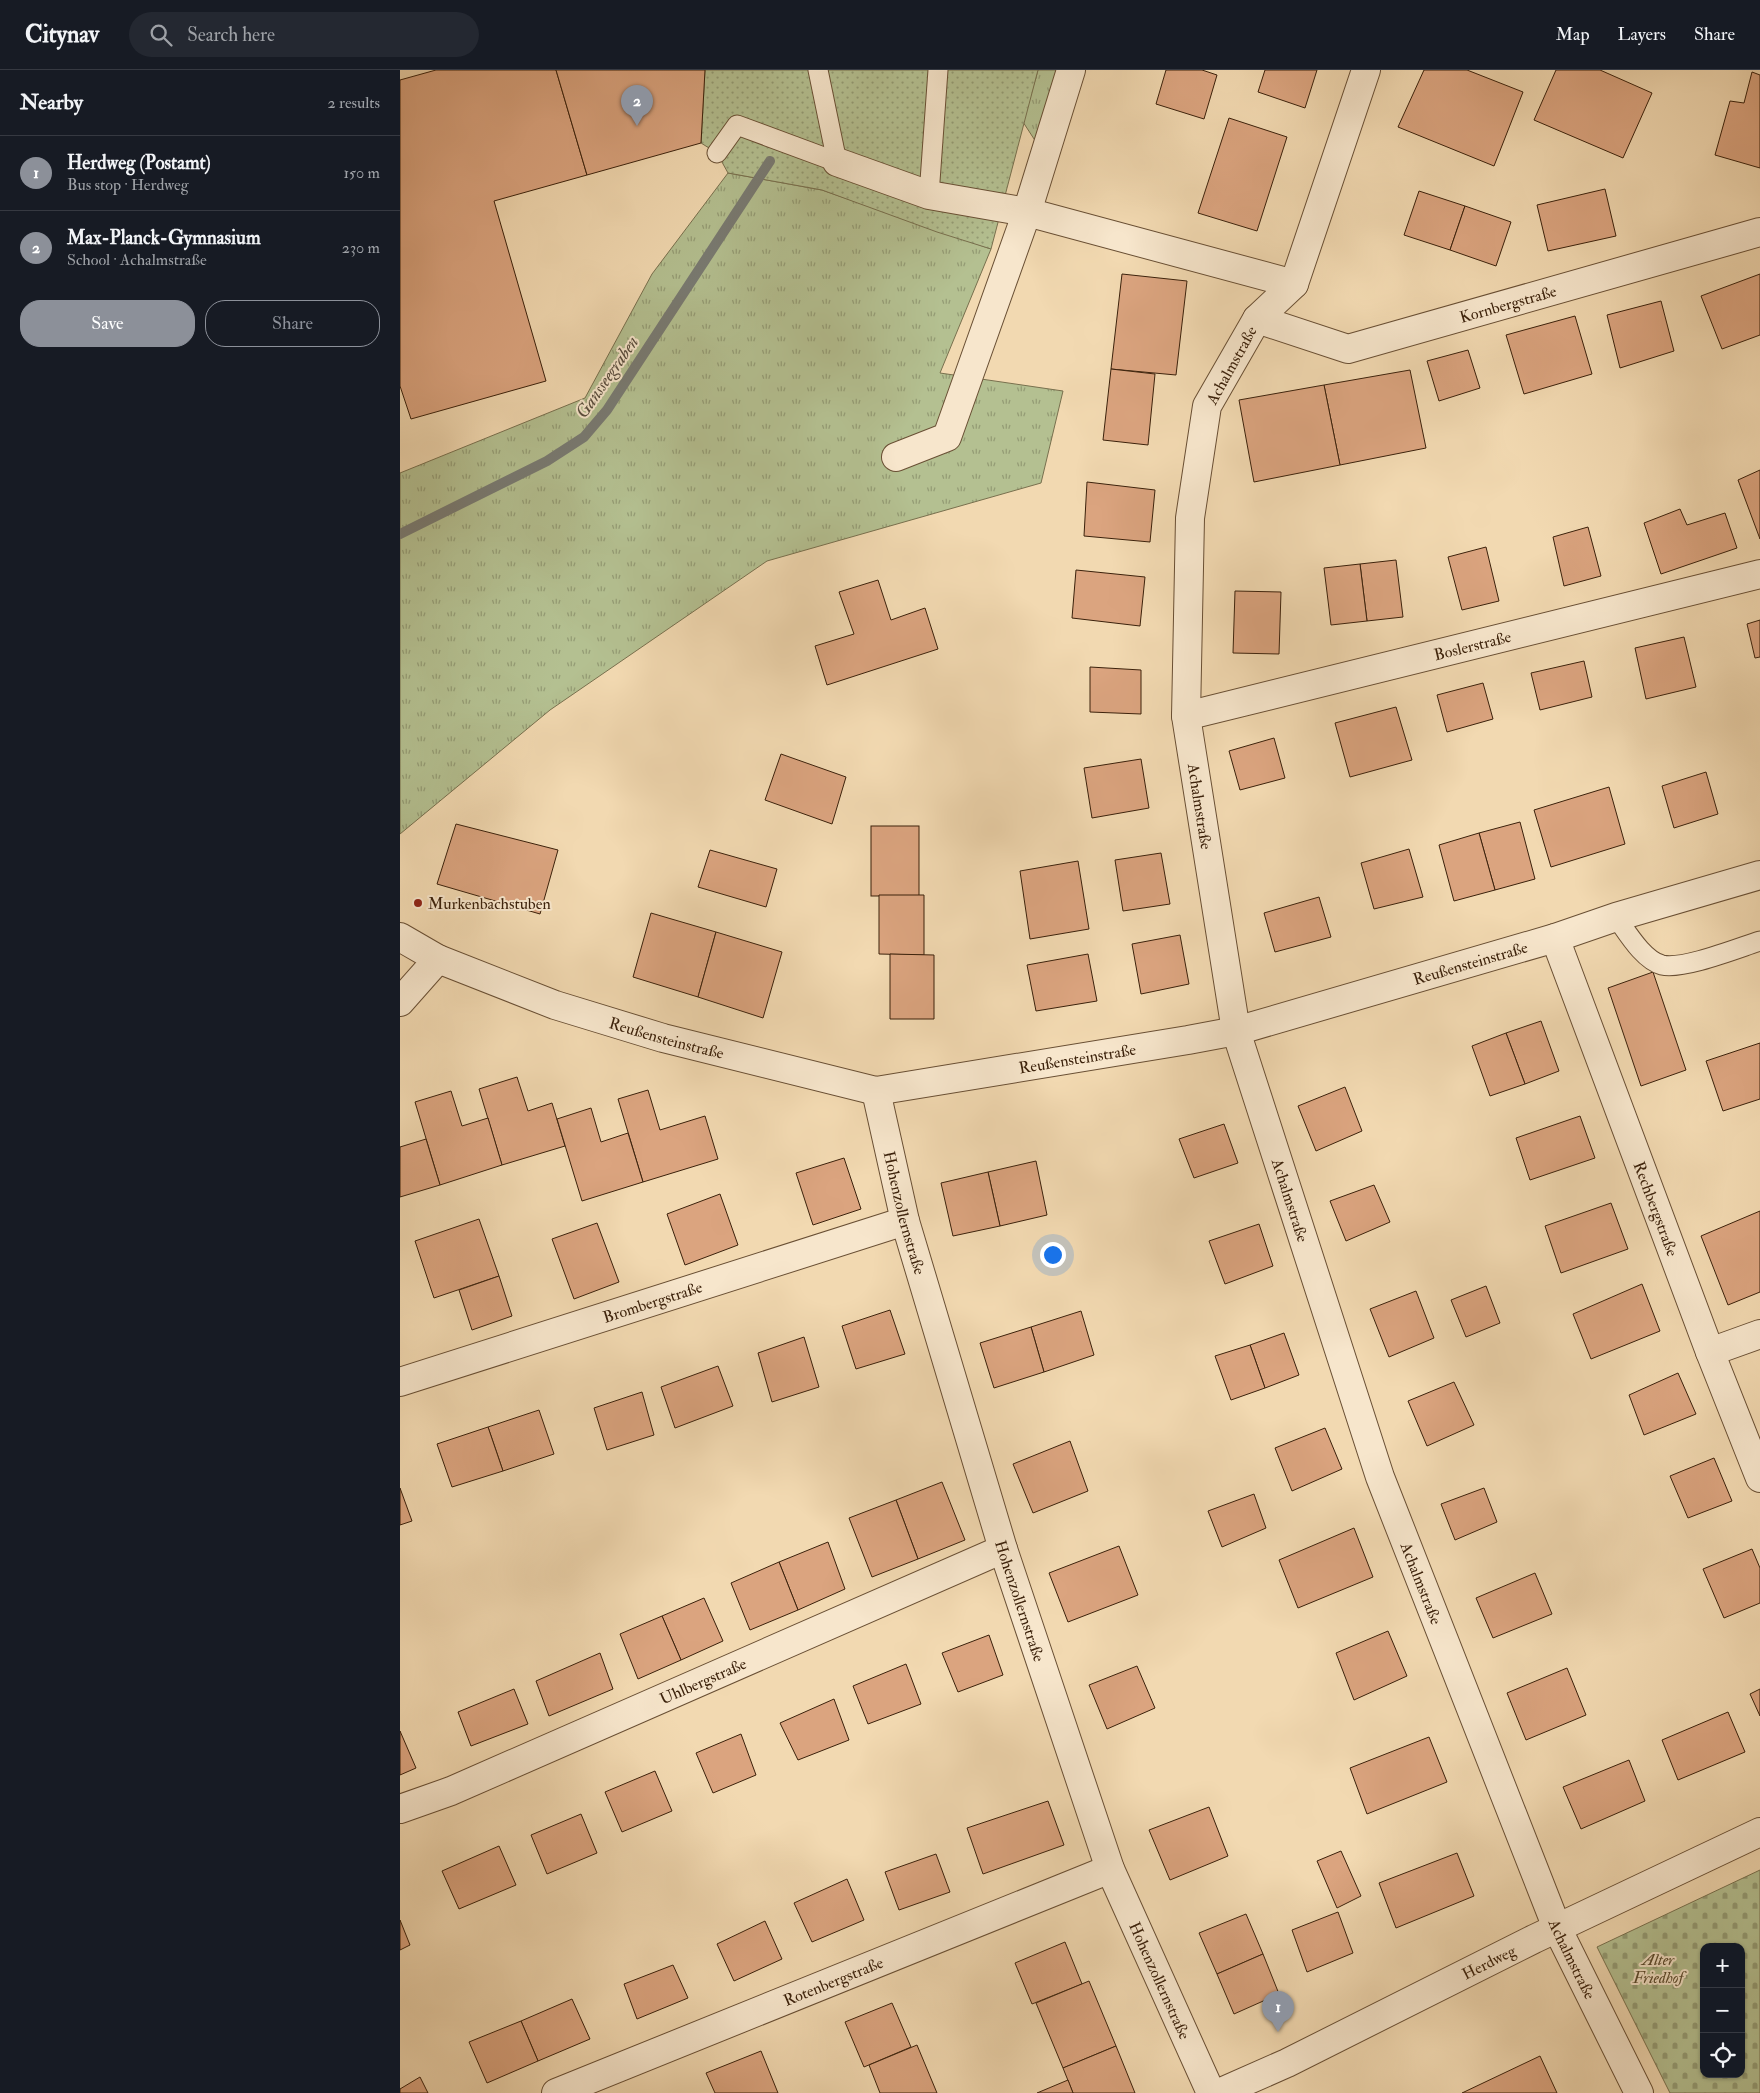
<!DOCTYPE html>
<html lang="en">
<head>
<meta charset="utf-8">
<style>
	:root { --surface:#171b24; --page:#242831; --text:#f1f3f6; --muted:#9ea1a6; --line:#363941; --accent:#8c9099 }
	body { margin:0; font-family:"IM FELL Double Pica",serif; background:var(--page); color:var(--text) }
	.controls { position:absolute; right:15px; bottom:15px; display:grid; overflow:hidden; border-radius:10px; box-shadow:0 1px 4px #0004 }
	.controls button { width:45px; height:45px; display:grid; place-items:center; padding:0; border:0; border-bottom:1px solid var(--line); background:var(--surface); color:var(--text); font:25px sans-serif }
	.you { position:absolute; left:652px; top:1184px; width:18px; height:18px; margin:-12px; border:4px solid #fff; border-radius:50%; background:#1a73e8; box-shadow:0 0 0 8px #1a73e833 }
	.badge { display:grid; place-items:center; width:32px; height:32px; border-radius:50%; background:var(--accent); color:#fff; font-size:16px; font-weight:700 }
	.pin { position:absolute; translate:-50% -41px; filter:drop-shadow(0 1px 2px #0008) }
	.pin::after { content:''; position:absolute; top:26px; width:18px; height:15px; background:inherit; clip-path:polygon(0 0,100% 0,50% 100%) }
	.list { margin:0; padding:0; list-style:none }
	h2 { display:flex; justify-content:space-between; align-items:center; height:65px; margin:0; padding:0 20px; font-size:21px }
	h2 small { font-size:16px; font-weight:400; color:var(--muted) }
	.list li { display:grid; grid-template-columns:32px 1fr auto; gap:15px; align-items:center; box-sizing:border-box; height:75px; padding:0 20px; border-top:1px solid var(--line) }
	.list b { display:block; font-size:19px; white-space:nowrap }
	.list p { margin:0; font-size:16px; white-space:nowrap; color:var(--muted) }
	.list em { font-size:16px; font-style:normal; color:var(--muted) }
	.actions { display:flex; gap:10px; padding:15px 20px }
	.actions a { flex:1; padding:11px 0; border:1px solid var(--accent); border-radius:20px; text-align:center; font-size:18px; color:var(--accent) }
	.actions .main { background:var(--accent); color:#fff }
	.icon { flex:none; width:28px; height:28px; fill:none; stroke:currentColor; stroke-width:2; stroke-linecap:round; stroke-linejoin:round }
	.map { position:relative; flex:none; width:1360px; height:2023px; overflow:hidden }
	header { display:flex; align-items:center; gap:30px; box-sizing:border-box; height:70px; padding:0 25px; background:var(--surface); border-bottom:1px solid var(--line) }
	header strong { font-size:24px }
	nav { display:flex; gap:28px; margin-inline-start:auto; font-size:18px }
	.search { width:350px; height:45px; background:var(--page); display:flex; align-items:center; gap:12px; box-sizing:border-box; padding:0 18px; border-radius:28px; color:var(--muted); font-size:19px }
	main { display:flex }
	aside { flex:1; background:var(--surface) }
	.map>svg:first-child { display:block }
</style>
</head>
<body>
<header>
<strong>Citynav</strong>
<div class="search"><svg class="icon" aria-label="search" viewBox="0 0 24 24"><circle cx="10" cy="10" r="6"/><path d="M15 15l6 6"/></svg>Search here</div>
<nav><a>Map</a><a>Layers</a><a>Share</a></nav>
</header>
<main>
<aside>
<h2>Nearby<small>2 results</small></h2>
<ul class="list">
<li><span class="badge">1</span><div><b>Herdweg (Postamt)</b><p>Bus stop · Herdweg</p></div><em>150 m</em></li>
<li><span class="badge">2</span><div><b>Max-Planck-Gymnasium</b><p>School · Achalmstraße</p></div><em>230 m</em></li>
</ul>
<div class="actions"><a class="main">Save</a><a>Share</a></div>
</aside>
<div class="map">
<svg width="1360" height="2023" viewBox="0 0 1360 2023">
	<defs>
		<pattern id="grass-tufts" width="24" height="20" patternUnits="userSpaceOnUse" patternTransform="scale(1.25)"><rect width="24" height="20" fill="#b4c091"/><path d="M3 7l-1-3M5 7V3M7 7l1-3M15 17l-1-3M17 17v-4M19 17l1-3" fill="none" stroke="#949c75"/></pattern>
		<pattern id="cemetery-stones" width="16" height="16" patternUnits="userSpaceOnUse" patternTransform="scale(1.25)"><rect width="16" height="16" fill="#b4c091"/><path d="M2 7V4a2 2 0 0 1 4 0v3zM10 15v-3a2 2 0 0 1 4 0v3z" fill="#949c75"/></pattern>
		<pattern id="park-dots" width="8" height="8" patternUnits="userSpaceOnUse" patternTransform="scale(1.25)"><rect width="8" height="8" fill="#b4c091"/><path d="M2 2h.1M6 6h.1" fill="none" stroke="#949c75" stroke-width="1.8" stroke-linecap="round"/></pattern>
	</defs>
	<rect width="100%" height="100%" fill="#f2d9b1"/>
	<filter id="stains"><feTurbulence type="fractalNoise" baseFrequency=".004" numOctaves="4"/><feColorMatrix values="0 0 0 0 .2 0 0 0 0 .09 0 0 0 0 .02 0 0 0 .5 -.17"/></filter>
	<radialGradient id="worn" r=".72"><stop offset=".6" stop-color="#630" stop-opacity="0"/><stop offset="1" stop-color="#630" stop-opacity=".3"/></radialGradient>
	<g fill="url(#grass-tufts)" stroke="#78704e">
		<path d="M638 0H658L636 72 623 52Z"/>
		<path d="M328 103 422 120 591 179 540 303 663 321 641 413 367 491 150 640 0 764V403L185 328 252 204Z"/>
	</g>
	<path fill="url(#cemetery-stones)" stroke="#78704e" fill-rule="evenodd" d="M1360 1800V2023H1270L1197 1877ZM1304 1877H1341V2004H1304Z"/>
	<path fill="url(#park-dots)" stroke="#78704e" d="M305 0H638L591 179 537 162 422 120 328 103 317 83 301 73Z"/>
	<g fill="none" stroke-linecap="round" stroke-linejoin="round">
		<path stroke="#797b73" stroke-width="10" d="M0 464 147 391 184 367 207 340 370 91"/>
	</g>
	<g fill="#dba47f" stroke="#3b210b">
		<path d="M36 0H156L187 105 94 131 146 311 11 349 0 316V10Z"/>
		<path d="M156 0H305L301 73 187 105Z"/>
		<path d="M766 0H802L817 5 804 49 756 34Z"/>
		<path d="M865 0H917L905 38 858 22Z"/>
		<path d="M1024 0H1067L1123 22 1094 96 998 57Z"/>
		<path d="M1156 0H1200L1252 23 1223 88 1134 50Z"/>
		<path d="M1352 2 1360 5V98L1315 85 1330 31 1344 33Z"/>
		<path d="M829 48 887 67 857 161 798 143Z"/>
		<path d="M1205 119 1216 166 1148 181 1137 135Z"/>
		<path d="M1019 121 1065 136 1050 180 1004 165Z"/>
		<path d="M1065 136 1111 152 1096 196 1050 180Z"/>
		<path d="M722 204 787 211 776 305 711 299Z"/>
		<path d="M1360 204V265L1322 279 1301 226Z"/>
		<path d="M1261 231 1274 281 1220 298 1207 245Z"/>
		<path d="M1175 246 1192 304 1124 324 1106 265Z"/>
		<path d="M1068 280 1080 318 1039 331 1027 291Z"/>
		<path d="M711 299 755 304 748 375 703 370Z"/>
		<path d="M1010 300 1026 378 940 395 924 315Z"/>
		<path d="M924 315 940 395 854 412 839 330Z"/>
		<path d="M1360 400V469L1338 410Z"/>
		<path d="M687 412 755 420 750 472 684 466Z"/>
		<path d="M1280 439 1287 455 1325 443 1337 478 1261 504 1244 453Z"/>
		<path d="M1188 457 1201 506 1164 516 1153 467Z"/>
		<path d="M1086 477 1099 531 1062 540 1048 487Z"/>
		<path d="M996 490 1003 547 967 551 960 494Z"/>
		<path d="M960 494 967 551 931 555 924 498Z"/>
		<path d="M676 500 745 507 740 556 672 548Z"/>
		<path d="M478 510 491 550 525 538 538 579 427 615 415 576 454 564 439 522Z"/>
		<path d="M835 521 881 522 879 584 833 583Z"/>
		<path d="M1360 550V587L1355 588 1347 554Z"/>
		<path d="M1284 567 1296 617 1246 629 1235 578Z"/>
		<path d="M1184 591 1192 627 1140 640 1131 603Z"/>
		<path d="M690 597 741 600V644L690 642Z"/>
		<path d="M1083 613 1093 649 1047 662 1037 625Z"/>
		<path d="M996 637 1012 690 950 707 935 653Z"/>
		<path d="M874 668 885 708 840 720 829 681Z"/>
		<path d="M381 684 446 707 432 754 365 730Z"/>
		<path d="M741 689 749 738 692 748 684 698Z"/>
		<path d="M1306 702 1318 744 1274 758 1262 716Z"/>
		<path d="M1209 717 1225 774 1151 797 1134 740Z"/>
		<path d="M1120 752 1135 809 1095 820 1079 763Z"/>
		<path d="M56 754 158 780 140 844 37 814Z"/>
		<rect x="471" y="756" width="48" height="70"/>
		<path d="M1079 763 1095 820 1054 831 1039 775Z"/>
		<path d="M1009 779 1023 827 974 839 961 793Z"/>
		<path d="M310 780 377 799 366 837 298 817Z"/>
		<path d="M761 783 770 834 723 841 715 790Z"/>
		<path d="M678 791 689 859 630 869 620 801Z"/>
		<path d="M479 825H524V885L479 884Z"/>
		<path d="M919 827 931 867 875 882 864 843Z"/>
		<path d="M251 843 316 862 298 927 233 907Z"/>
		<path d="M316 862 382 882 363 948 298 927Z"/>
		<path d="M780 865 789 914 741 924 732 874Z"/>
		<path d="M490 884 534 885V949H490Z"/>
		<path d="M688 884 697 931 636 941 627 895Z"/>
		<path d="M1253 902 1286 1000 1241 1016 1208 918Z"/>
		<path d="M1141 951 1159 1001 1125 1014 1106 963Z"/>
		<path d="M1106 963 1125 1014 1090 1026 1072 976Z"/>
		<path d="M1360 973V1029L1323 1041 1306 991Z"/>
		<path d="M117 1007 128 1041 152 1033 165 1076 102 1095 79 1019Z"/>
		<path d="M945 1017 962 1061 916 1081 898 1036Z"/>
		<path d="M248 1020 260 1060 305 1046 318 1089 243 1112 218 1029Z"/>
		<path d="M51 1021 62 1056 88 1048 102 1095 40 1115 15 1032Z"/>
		<path d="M191 1038 201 1072 228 1063 243 1112 182 1131 157 1049Z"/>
		<path d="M1180 1046 1195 1088 1130 1110 1116 1068Z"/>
		<path d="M824 1054 838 1093 794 1108 779 1069Z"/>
		<path d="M26 1069 40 1115 0 1127V1077Z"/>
		<path d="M444 1088 461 1139 413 1155 396 1103Z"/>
		<path d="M636 1091 647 1145 600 1156 588 1102Z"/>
		<path d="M588 1102 600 1156 553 1166 541 1113Z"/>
		<path d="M974 1115 990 1152 946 1171 930 1131Z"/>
		<path d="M320 1124 338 1175 285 1195 267 1144Z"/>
		<path d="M1211 1133 1228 1179 1161 1203 1145 1156Z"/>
		<path d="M1360 1141V1222L1328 1235 1301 1166Z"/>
		<path d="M79 1149 99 1206 34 1228 15 1171Z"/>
		<path d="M197 1153 219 1212 174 1229 152 1169Z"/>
		<path d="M859 1154 873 1196 825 1214 809 1171Z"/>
		<path d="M99 1206 112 1246 72 1260 59 1220Z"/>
		<path d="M1242 1214 1260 1261 1191 1289 1173 1244Z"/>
		<path d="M1086 1216 1100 1253 1066 1267 1051 1230Z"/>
		<path d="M1016 1221 1034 1268 989 1287 970 1239Z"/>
		<path d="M490 1240 505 1284 456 1299 442 1256Z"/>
		<path d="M681 1241 694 1285 644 1302 631 1257Z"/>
		<path d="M631 1257 644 1302 594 1318 580 1273Z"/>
		<path d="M884 1263 899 1305 865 1318 850 1275Z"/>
		<path d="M404 1267 419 1317 372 1332 358 1283Z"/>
		<path d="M850 1275 865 1318 831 1330 815 1286Z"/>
		<path d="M318 1296 333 1336 275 1358 261 1317Z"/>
		<path d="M1278 1303 1296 1344 1244 1365 1229 1325Z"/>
		<path d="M1054 1312 1074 1355 1027 1376 1008 1331Z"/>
		<path d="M242 1322 254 1365 207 1380 194 1338Z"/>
		<path d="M139 1340 154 1384 103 1401 88 1357Z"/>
		<path d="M88 1357 103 1401 52 1417 37 1374Z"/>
		<path d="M925 1358 942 1399 892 1421 875 1378Z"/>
		<path d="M670 1371 688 1421 633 1443 613 1394Z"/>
		<path d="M1314 1388 1332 1431 1288 1448 1270 1406Z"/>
		<path d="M542 1412 565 1470 518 1489 496 1430Z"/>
		<path d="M0 1418 12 1451 0 1455Z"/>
		<path d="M1084 1418 1097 1452 1055 1470 1041 1434Z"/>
		<path d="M854 1424 866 1458 822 1477 808 1441Z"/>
		<path d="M496 1430 518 1489 472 1507 449 1448Z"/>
		<path d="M954 1458 973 1507 898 1538 879 1490Z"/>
		<path d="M428 1472 445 1519 398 1540 379 1492Z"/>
		<path d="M719 1476 738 1525 668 1552 649 1503Z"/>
		<path d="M1352 1479 1360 1498V1533L1324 1548 1303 1499Z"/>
		<path d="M379 1492 398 1540 350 1560 331 1513Z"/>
		<path d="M1135 1503 1152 1544 1093 1568 1076 1528Z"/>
		<path d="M304 1528 323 1571 281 1590 262 1546Z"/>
		<path d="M262 1546 281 1590 238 1609 220 1564Z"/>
		<path d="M988 1561 1007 1606 954 1630 936 1583Z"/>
		<path d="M589 1565 603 1605 558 1622 542 1583Z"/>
		<path d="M200 1583 213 1619 149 1646 136 1611Z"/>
		<path d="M506 1594 521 1634 468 1654 453 1616Z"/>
		<path d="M737 1596 755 1638 707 1659 689 1615Z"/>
		<path d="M1167 1598 1186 1645 1126 1670 1107 1623Z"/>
		<path d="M114 1619 128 1654 71 1676 58 1642Z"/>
		<path d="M1360 1619V1646L1350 1624Z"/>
		<path d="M434 1629 449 1670 398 1690 380 1653Z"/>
		<path d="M1328 1642 1345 1682 1278 1710 1262 1670Z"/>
		<path d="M0 1661 16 1698 0 1705Z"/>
		<path d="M341 1664 356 1705 313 1723 296 1683Z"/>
		<path d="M1029 1667 1047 1712 967 1744 950 1698Z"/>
		<path d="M1229 1690 1245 1731 1181 1759 1163 1717Z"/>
		<path d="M255 1701 272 1741 222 1762 205 1722Z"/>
		<path d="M648 1731 664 1775 583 1804 567 1758Z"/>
		<path d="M809 1737 828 1786 770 1810 749 1760Z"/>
		<path d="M181 1744 197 1783 147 1804 131 1765Z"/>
		<path d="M99 1776 116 1815 59 1839 42 1801Z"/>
		<path d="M941 1781 961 1826 937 1838 917 1791Z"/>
		<path d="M1057 1783 1074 1826 996 1858 979 1813Z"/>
		<path d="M536 1784 550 1822 499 1840 485 1802Z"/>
		<path d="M447 1809 464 1850 412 1872 394 1833Z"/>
		<path d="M938 1842 953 1883 907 1902 892 1860Z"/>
		<path d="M846 1844 863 1884 817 1904 799 1863Z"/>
		<path d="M0 1850 10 1875 0 1880Z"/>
		<path d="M365 1851 382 1889 334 1911 317 1874Z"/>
		<path d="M665 1872 682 1914 632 1934 615 1893Z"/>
		<path d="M863 1884 879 1924 834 1944 817 1904Z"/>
		<path d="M273 1895 288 1928 237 1949 224 1914Z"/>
		<path d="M689 1911 716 1976 663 1998 636 1933Z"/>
		<path d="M172 1929 190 1969 138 1991 121 1951Z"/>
		<path d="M492 1933 511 1977 464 1997 445 1952Z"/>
		<path d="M121 1951 138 1991 87 2013 69 1972Z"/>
		<path d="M517 1975 537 2023H480L469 1995Z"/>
		<path d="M716 1976 735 2023H673L663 1998Z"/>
		<path d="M361 1981 378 2023H315L306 2003Z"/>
		<path d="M1140 1986 1157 2023H1062Z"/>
		<path d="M20 2007 28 2023H0V2019Z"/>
		<path d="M668 2010 673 2023H637Z"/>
	</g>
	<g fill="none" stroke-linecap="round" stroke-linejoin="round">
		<g stroke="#694f34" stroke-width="21">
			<g id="service">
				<path d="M418 0 437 92"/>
				<path d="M317 83 337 55 437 92"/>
				<path d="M529 125 538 0"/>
				<path d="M1216 847C1227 862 1243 890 1262 895 1283 900 1338 878 1360 871"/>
			</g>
		</g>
		<g stroke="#694f34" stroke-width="30">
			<g id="minor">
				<path id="s1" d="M966 0 894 214 857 249 807 336 790 448 786 646 836 961 980 1407 1157 1858 1239 2023"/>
				<path d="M437 92 529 125 627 142 894 214"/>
				<path id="s2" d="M857 249 948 279 1360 162"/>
				<path d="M496 387 547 367 627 142 671 0"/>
				<path id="s3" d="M786 646 1360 504"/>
				<path id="s4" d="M1155 868 1310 1282 1360 1408"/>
				<path d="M0 932 38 889"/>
				<path id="s5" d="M476 1021 505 1151 603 1479 710 1799 811 2023"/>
				<path d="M1310 1282 1360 1264"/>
				<path id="s6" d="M0 1312 505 1151"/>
				<path id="s7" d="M0 1739 51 1721 603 1479"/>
				<path id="s8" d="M156 2023 710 1799"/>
			</g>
		</g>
		<g stroke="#694f34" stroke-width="30">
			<g id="tertiary">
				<path id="s9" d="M0 867 38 889 155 935 263 968 476 1021 788 970 836 961 1155 868 1216 847 1360 805"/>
				<path id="s10" d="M819 2023 887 1993 1134 1869 1360 1762"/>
			</g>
		</g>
		<use href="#service" stroke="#f7e6cc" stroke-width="19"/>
		<use href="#minor" stroke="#f7e6cc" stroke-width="28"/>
		<use href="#tertiary" stroke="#f7e6cc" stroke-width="28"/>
	</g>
	<circle fill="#8f2418" stroke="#f7e6cc" stroke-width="2" cx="18" cy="833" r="5"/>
	<g text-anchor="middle" stroke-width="4" stroke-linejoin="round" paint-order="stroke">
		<g font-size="16" fill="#3b210b" stroke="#f7e6cc">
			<text dy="6" stroke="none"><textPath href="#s2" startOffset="262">Kornbergstraße</textPath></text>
			<text transform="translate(831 295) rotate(-61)" y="6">Achalmstraße</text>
			<text dy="6" stroke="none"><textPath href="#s3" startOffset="295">Boslerstraße</textPath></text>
			<text dy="6" stroke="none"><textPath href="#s1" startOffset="780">Achalmstraße</textPath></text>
			<text dy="6" stroke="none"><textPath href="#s9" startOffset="1111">Reußensteinstraße</textPath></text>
			<text dy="6" stroke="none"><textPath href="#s9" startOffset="286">Reußensteinstraße</textPath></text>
			<text dy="6" stroke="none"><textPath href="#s9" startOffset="706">Reußensteinstraße</textPath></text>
			<text dy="6" stroke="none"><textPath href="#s1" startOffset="1185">Achalmstraße</textPath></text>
			<text dy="6" stroke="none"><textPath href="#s4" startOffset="289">Rechbergstraße</textPath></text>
			<text dy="6" stroke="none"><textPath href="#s5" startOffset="125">Hohenzollernstraße</textPath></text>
			<text dy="6" stroke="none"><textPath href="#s6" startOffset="265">Brombergstraße</textPath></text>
			<text dy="6" stroke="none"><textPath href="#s1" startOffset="1590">Achalmstraße</textPath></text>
			<text dy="6" stroke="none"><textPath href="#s5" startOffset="530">Hohenzollernstraße</textPath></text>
			<text dy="6" stroke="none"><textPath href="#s7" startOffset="329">Uhlbergstraße</textPath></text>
			<text dy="6" stroke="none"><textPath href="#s1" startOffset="1995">Achalmstraße</textPath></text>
			<text dy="6" stroke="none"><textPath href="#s10" startOffset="300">Herdweg</textPath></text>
			<text dy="6" stroke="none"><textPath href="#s5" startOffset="935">Hohenzollernstraße</textPath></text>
			<text dy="6" stroke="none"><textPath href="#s8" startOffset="299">Rotenbergstraße</textPath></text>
		</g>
		<g font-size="16" fill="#3b210b" stroke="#f7e6cc" text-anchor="start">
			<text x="28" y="839">Murkenbachstuben</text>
		</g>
		<g font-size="16" font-style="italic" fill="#59492c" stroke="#f7e6cc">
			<text x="1258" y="1895">Alter<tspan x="1258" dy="18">Friedhof</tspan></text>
		</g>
		<g font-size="18" font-style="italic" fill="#5a4e3f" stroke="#f7e6cc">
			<text transform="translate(207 307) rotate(-55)" y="6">Gansseegraben</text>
		</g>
	</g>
	<rect width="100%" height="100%" filter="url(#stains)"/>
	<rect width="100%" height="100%" fill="url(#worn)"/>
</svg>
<div class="controls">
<button>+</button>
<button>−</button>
<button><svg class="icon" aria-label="locate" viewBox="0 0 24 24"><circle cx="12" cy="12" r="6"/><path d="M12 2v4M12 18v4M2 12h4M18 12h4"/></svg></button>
</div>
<div class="you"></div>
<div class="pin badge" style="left:878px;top:1962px">1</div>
<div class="pin badge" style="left:237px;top:56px">2</div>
</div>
</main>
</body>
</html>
